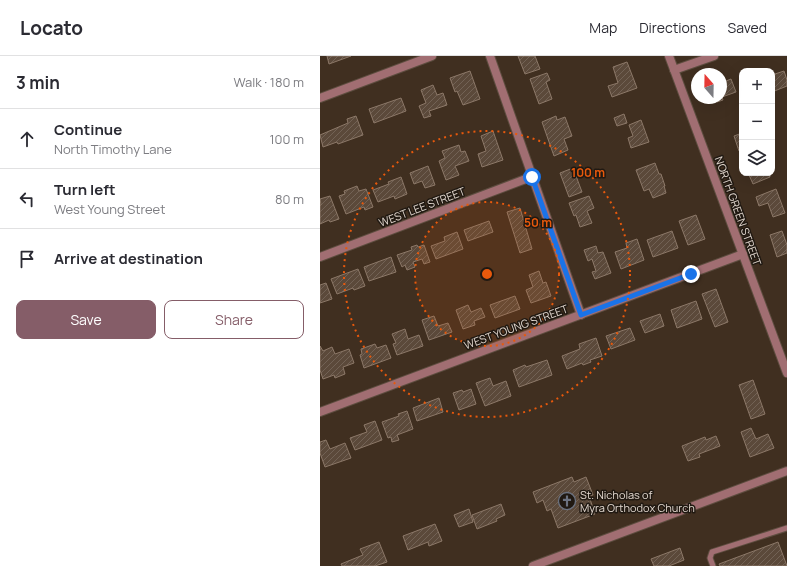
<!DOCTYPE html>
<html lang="en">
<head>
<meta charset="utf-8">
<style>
	:root { --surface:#fff; --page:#f2f2f3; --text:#2b2b33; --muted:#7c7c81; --line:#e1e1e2; --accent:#855d68 }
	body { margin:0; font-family:Manrope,sans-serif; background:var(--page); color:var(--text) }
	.controls { position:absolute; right:12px; top:12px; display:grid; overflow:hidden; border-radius:8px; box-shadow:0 4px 16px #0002 }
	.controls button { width:36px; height:36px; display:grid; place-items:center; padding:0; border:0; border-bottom:1px solid var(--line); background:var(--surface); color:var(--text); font:20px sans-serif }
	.compass { position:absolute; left:371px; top:12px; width:36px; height:36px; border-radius:50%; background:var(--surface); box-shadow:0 4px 16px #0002; rotate:340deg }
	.stop { position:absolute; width:12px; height:12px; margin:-9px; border:3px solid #1a73e8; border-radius:50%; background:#fff }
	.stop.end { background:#1a73e8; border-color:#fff; box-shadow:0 1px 4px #0008 }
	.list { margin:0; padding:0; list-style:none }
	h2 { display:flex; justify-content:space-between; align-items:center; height:52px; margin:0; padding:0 16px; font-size:17px }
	h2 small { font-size:13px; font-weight:400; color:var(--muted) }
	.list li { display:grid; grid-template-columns:26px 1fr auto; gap:12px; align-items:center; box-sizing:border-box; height:60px; padding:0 16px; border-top:1px solid var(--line) }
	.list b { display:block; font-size:15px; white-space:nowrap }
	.list p { margin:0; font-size:13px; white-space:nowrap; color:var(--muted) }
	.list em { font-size:13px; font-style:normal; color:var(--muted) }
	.actions { display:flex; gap:8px; padding:12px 16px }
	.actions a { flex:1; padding:9px 0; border:1px solid var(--accent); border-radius:8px; text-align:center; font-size:14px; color:var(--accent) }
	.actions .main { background:var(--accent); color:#fff }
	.icon { flex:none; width:22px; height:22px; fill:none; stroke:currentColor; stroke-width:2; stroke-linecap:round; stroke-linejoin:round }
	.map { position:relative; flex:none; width:467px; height:510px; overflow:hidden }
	header { display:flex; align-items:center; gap:24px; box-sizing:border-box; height:56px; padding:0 20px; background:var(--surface); border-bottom:1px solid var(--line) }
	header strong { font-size:19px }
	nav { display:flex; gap:22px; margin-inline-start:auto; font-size:14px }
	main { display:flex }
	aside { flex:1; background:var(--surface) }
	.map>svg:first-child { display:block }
</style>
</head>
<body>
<header>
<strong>Locato</strong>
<nav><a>Map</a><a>Directions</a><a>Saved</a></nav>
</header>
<main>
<aside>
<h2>3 min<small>Walk · 180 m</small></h2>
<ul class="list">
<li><svg class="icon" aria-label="ahead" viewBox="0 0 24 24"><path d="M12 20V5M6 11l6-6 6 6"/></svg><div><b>Continue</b><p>North Timothy Lane</p></div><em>100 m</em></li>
<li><svg class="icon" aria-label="left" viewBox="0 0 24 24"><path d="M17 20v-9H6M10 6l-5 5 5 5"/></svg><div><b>Turn left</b><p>West Young Street</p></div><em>80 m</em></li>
<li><svg class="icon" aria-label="arrive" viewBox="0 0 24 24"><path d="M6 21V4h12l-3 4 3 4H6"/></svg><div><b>Arrive at destination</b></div></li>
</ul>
<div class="actions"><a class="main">Save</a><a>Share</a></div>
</aside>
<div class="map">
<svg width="467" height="510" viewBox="0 0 467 510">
	<defs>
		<pattern id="building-hatch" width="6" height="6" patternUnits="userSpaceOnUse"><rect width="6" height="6" fill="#5b493a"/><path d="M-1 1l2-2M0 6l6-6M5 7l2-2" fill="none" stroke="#726255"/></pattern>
	</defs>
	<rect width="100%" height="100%" fill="#402f20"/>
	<g fill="url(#building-hatch)" stroke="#8c7868">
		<path d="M7 0H31L9 8Z"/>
		<path d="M198 0H215L220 13 205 18Z"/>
		<path d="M307 6 317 32 292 41 288 30 298 27 293 11Z"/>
		<path d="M150 15 160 43 143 49 137 35 135 36 130 22Z"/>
		<path d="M464 15 467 24V30L452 36V19Z"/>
		<path d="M227 17 230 24 226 26 232 43 219 48 210 23Z"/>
		<path d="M411 23 416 36 402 41 403 44 397 46 395 42H401V27Z"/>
		<path d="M113 29 117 39 123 37 127 49 109 55 111 60 104 62 99 50 106 47 101 34Z"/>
		<path d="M81 42 86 55 54 67 49 53Z"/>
		<path d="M304 58 307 67 297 70 294 62Z"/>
		<path d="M36 60 43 79 18 88 17 86 3 91 0 79 28 67 27 63Z"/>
		<path d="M236 60 237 64 245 61 252 80 244 83 248 94 234 100 222 66Z"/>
		<path d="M321 64 329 86 311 92 308 82 313 80 309 69Z"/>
		<path d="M173 75 183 104 162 111 158 98 166 95 161 80Z"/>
		<path d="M422 77V94L419 95 414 80Z"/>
		<path d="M139 89 141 96 145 95 149 105 135 110 139 119 126 124 119 105 125 102 122 95Z"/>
		<path d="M335 107 339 118H341L345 130H344L346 137 333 142 329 133 324 135 316 114Z"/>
		<path d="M108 110 115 129 105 132 102 125 94 128 90 117Z"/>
		<path d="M253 112 262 136 249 141 240 117Z"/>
		<path d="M431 117H449L450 121 433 128 429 119 432 118Z"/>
		<path d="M81 121 87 138 75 143 74 140 58 146 53 134 69 128 68 126Z"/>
		<path d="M37 130 39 135 46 133 53 151 45 154 44 151 26 158 19 140 25 138 24 135Z"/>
		<path d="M456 133 465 157 453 161 448 147 439 150 436 141Z"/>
		<path d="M10 140 19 163 10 166 9 164 0 168V149H1L0 143Z"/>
		<path d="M269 140 274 152 267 155 272 167 260 171 256 159 254 160 249 147Z"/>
		<path d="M200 152 212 193 200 197 187 156Z"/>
		<path d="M376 159 385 183 368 189 359 165Z"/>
		<path d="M169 165 173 176 148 185 144 174Z"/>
		<path d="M352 175 358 192 333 201 327 184Z"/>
		<path d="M462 175 467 189V197L457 201 450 179Z"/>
		<path d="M137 176 143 193 116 203 111 190 125 185 124 181Z"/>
		<path d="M317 183 324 204 301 213 295 196 307 192 306 187Z"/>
		<path d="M97 189 98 191 104 189 110 206 104 208 102 203 93 206 95 211 87 214 85 209 82 211 77 199 92 194 91 191Z"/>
		<path d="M276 190 278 197 283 196 291 217 275 223 272 216 276 215 272 203 268 205 264 194Z"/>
		<path d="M71 201 76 216 49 225 44 211Z"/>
		<path d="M38 213 45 230 34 234 33 232 17 238 11 223Z"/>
		<path d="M219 215 223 227 226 226 231 240 211 247 206 234 213 231 209 219Z"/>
		<path d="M6 227 12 243 0 247V229Z"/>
		<path d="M396 233 408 266 395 271 382 238Z"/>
		<path d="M195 240 200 253 175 262 170 249Z"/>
		<path d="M376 245 382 263 357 272 351 254Z"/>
		<path d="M148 249 151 256 161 252 165 261 154 265 155 269 143 273 136 254Z"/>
		<path d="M340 258 344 270 325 277 320 265Z"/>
		<path d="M114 260 118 270 128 267 132 276 109 284 102 264Z"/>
		<path d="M310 272 315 284 291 293 286 280Z"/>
		<path d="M85 273 88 283 99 279 103 290 77 299 73 288 76 287 72 278Z"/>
		<path d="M276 282 282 300 270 304 271 306 263 309 262 307 247 313 242 300 260 293 259 288Z"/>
		<path d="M55 288 57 292 66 289 71 302 44 312 40 299 42 298 41 293Z"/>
		<path d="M0 290 3 295 12 291 15 298 29 293 34 307 23 311 25 318 15 322 14 319 3 323 0 314Z"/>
		<path d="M227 304 232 319 199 331 193 314 205 309 206 311Z"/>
		<path d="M170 322 173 330 186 325 191 340 165 350 156 327Z"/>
		<path d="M433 324 445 358 431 363 419 329Z"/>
		<path d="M151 333 156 348 139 354 133 337 142 334 143 336Z"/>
		<path d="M119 342 123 356 97 365 93 352Z"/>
		<path d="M87 355 93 373 77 379 79 384 72 386 71 381 68 382 62 366 79 360 78 358Z"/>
		<path d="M55 365 62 384 35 394 30 382 47 376 44 369Z"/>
		<path d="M431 372 436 383 448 378 454 392 430 401 421 376Z"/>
		<path d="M396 380 400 390 379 398 380 401 368 405 362 390 385 381 386 384Z"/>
		<path d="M6 384 10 393 25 387 31 402 5 411 0 397V386Z"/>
		<path d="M252 421 254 426 266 421 273 439 269 440 275 458 238 472 231 453 227 455 223 444 217 447 213 436Z"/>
		<path d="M181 448 185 459 176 463 177 465 157 473 152 459Z"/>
		<path d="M149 453 153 466 139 471 134 459Z"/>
		<path d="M115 468 122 485 109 490 108 486 88 494 83 480Z"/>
		<path d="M59 486 67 506 55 510H22L21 508 43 499 40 493Z"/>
		<path d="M458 486 467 510H400L399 508Z"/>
		<path d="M360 492 364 504 349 510H334L331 503Z"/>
	</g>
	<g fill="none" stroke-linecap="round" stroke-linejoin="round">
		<g stroke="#5d4d3f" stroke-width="7">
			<path id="lane" d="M393 510 390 502 392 496 467 472"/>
		</g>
		<g stroke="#5d4d3f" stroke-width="10">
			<g id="street">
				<path d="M170 0 261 259"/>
				<path d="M349 0 467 317"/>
				<path d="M354 14 394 0"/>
				<path d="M0 42 112 0"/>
				<path d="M0 201 211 121"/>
				<path d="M0 356 423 198"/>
				<path d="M213 510 467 415"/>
			</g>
		</g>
		<use href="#lane" stroke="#a16e72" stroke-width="5"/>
		<use href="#street" stroke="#a16e72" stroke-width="8"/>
	</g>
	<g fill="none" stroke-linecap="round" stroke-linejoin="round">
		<path stroke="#1a73e8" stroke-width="5" d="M212 121 261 259 371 218"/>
	</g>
	<circle cx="167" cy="218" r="72" fill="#e8590c" fill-opacity=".12"/>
	<g fill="none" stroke="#e8590c" stroke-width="2" stroke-dasharray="2 4">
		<circle cx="167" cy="218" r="72"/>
		<circle cx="167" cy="218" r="143"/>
	</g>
	<defs>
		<g id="church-ring" transform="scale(0.9)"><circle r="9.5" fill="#201912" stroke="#6b7280" stroke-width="1.5"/><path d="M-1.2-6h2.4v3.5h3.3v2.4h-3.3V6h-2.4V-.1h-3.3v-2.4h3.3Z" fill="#6b7280"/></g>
	</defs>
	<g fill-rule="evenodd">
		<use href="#church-ring" x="247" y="445"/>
	</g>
	<g text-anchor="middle" stroke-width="3" stroke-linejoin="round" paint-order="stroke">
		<g font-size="11" fill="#e2d7ce" stroke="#201912">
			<text transform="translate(102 151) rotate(-21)" y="4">WEST LEE STREET</text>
			<text transform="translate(418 155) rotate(70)" y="4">NORTH GREEN STREET</text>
			<text transform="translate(196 271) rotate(-20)" y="4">WEST YOUNG STREET</text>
		</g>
		<g font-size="11" fill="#e2d7ce" stroke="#201912" text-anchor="start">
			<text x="260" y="443">St. Nicholas of<tspan x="260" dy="13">Myra Orthodox Church</tspan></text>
		</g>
	</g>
	<circle cx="167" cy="218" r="6" fill="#e8590c" stroke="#201912" stroke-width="2"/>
	<g font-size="12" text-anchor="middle" font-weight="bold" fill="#e8590c" stroke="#201912" stroke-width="3" stroke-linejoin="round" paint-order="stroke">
		<text x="268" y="121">100 m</text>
		<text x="218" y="171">50 m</text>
	</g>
</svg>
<div class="controls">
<button>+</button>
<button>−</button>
<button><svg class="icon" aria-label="layers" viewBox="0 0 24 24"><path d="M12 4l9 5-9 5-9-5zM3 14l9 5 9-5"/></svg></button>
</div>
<svg class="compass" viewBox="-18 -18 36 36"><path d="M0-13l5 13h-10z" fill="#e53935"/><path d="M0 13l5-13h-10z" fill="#7c7c81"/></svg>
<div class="stop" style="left:212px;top:121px"></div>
<div class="stop end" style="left:371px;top:218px"></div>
</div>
</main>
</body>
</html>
